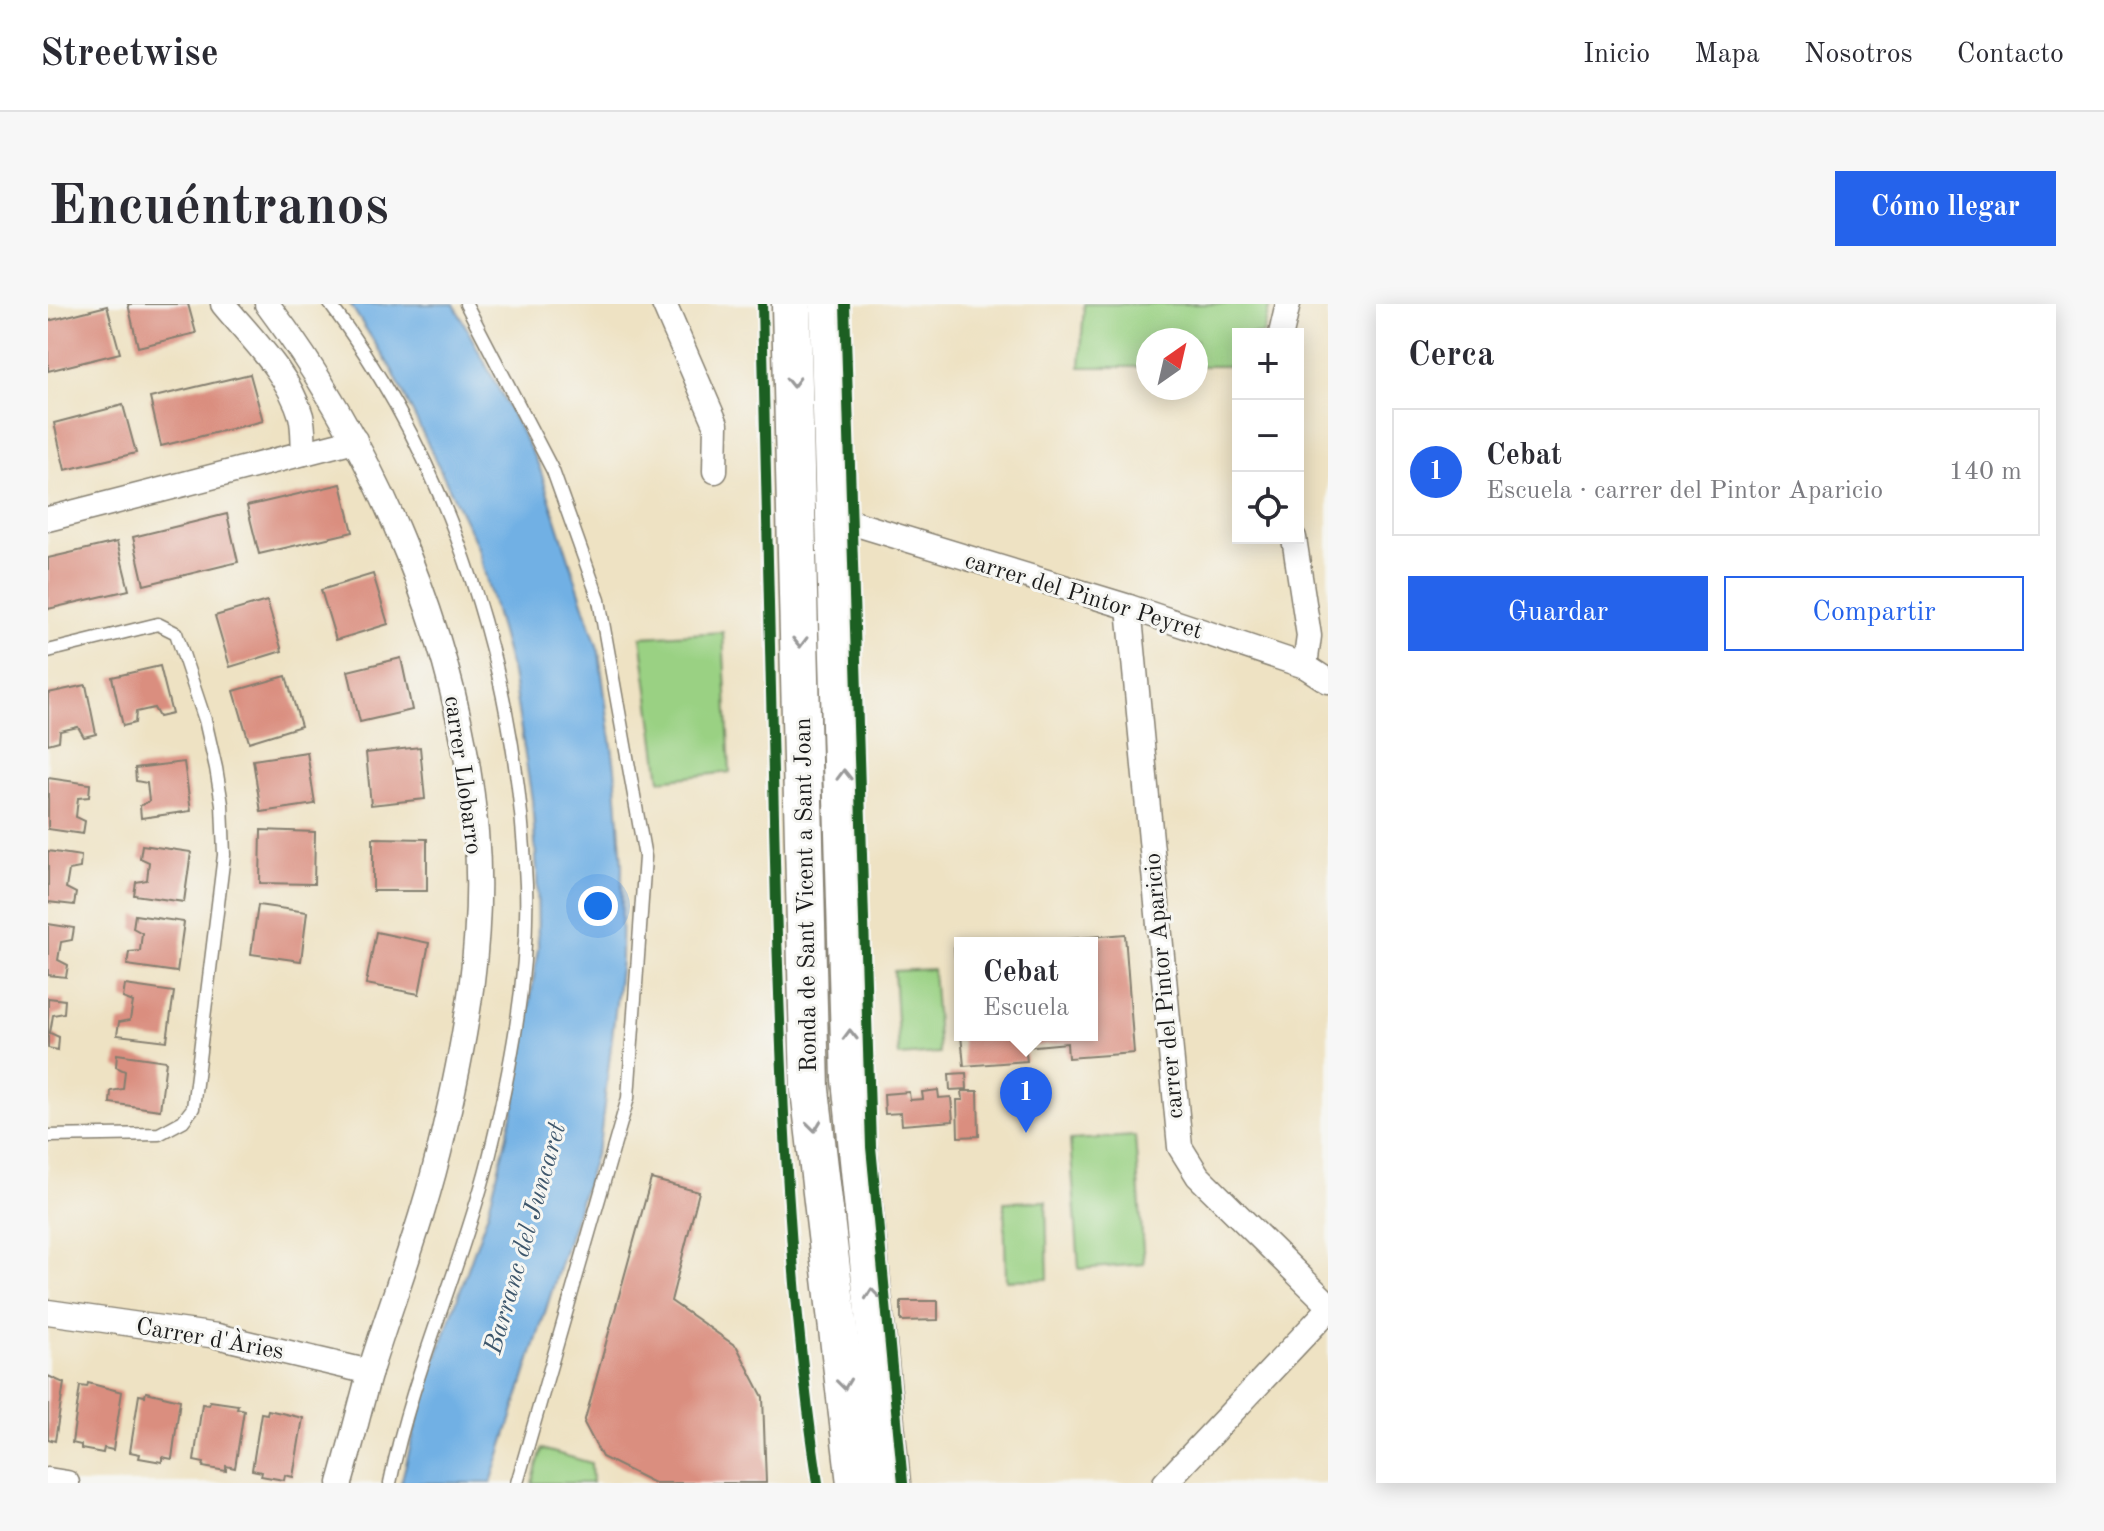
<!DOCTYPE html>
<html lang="es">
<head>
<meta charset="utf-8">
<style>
	:root { --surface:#fff; --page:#f7f7f7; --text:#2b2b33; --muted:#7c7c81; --line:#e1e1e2; --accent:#2563eb }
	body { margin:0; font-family:"Old Standard TT",serif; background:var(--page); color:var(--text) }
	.controls { position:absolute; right:24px; top:24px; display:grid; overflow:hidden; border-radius:0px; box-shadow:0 4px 20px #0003 }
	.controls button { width:72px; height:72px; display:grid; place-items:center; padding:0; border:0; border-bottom:2px solid var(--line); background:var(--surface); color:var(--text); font:40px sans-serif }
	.compass { position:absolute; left:1088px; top:24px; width:72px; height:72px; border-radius:50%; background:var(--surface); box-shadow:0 4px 20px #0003; rotate:34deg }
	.you { position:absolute; left:550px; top:602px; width:28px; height:28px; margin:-20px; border:6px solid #fff; border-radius:50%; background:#1a73e8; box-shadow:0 0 0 12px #1a73e833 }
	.badge { display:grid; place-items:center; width:52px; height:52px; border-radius:50%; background:var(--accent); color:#fff; font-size:26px; font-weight:700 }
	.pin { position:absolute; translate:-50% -66px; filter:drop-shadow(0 2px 4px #0008) }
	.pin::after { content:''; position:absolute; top:42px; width:28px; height:24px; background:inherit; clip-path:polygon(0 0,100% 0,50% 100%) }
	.popup { position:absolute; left:906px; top:633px; width:144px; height:104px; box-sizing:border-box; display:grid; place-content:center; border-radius:0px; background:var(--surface); filter:drop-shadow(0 2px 6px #0005); font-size:26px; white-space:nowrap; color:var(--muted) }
	.popup b { font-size:30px; color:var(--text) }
	.popup::after { content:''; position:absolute; left:50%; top:100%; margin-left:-16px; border:16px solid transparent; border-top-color:var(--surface) }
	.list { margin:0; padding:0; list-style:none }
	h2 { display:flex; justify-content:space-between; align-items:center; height:104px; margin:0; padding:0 32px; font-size:34px }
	h2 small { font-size:26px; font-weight:400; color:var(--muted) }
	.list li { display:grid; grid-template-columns:52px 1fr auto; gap:24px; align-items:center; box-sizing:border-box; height:128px; margin:0 16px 16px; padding:0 16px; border:2px solid var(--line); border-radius:0px }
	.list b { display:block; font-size:30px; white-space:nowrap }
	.list p { margin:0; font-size:26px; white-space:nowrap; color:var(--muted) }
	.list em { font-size:26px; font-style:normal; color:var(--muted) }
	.actions { display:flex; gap:16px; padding:24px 32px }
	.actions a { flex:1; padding:18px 0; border:2px solid var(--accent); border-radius:0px; text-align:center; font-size:28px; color:var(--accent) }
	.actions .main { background:var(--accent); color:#fff }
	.icon { flex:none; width:44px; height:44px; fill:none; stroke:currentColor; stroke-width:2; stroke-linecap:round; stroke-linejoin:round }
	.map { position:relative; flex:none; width:1280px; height:1179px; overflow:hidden; border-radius:0px }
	header { display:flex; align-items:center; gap:48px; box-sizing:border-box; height:112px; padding:0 40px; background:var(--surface); border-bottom:2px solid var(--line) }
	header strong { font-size:38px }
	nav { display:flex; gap:44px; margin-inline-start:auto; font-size:28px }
	.intro { display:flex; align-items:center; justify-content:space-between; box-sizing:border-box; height:192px; padding:0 48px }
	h1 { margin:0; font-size:56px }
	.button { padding:20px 36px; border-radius:0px; background:var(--accent); color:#fff; font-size:28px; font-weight:700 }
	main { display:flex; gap:48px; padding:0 48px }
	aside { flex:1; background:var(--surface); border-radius:0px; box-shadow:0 4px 20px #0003 }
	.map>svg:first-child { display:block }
</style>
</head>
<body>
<header>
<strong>Streetwise</strong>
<nav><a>Inicio</a><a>Mapa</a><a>Nosotros</a><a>Contacto</a></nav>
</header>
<div class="intro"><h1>Encuéntranos</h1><a class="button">Cómo llegar</a></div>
<main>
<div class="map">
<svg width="1280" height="1179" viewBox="0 0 1280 1179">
	<rect width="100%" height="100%" fill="#f6f6f2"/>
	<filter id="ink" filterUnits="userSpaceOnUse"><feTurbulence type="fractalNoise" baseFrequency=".0125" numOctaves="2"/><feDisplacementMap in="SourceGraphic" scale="16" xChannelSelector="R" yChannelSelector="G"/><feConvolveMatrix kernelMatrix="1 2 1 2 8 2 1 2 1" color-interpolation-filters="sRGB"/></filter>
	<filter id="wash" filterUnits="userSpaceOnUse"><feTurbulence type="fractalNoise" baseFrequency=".006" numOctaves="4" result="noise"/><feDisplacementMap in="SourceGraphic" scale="32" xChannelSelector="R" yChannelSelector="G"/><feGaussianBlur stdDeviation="1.8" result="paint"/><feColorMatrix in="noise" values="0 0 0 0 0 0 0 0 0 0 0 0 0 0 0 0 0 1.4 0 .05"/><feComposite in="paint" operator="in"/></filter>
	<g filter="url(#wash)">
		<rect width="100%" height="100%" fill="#eee2c3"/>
		<g fill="#9ad183" stroke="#5b7650" stroke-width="2">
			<path d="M1036 0H1222L1215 30H1190V62H1148V36H1100V63H1032Z"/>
			<path d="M675 328 682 468 612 476 593 333Z"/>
			<path d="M885 665 891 749 851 752 846 667Z"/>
			<path d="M1087 832 1096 960 1031 965 1022 836Z"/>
			<path d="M998 897 1000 975 958 976 956 898Z"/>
			<path d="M494 1145 543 1159 544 1179H484Z"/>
		</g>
		<path fill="#71b0e4" stroke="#466680" stroke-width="2" d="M302 0H406L491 162 551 348 567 464 574 561 573 657 552 835 443 1179H353L378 1083 440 908 467 799 490 644 489 568 484 496 464 369 429 241 344 66Z"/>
		<g id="blocks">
			<g fill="#da8e7f">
				<path d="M80 0H140L148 29 90 43Z"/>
				<path d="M59 2 72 49 0 67V17Z"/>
				<path d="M202 70 215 117 113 142 102 94Z"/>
				<path d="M75 101 88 149 17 166 6 119Z"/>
				<path d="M293 180 305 228 211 250 199 202Z"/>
				<path d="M179 210 190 258 96 281 85 233Z"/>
				<path d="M69 238 81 286 0 305V254Z"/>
				<path d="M325 270 340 320 288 336 273 286Z"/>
				<path d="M219 297 234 347 182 363 167 312Z"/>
				<path d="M353 354 364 406 312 418 300 367Z"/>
				<path d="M112 362 124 410 111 413 106 404 88 408 87 419 75 422 64 373Z"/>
				<path d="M238 372 253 422 201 438 186 387Z"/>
				<path d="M38 381 48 430 36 433 30 423 12 427 11 437 0 440V389Z"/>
				<path d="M372 443 377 495 323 501 318 449Z"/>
				<path d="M259 448 267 500 213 508 205 456Z"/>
				<path d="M136 458 143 507 93 514 92 502 101 497 99 479 88 477 87 464Z"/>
				<path d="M0 474 42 480 41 493 30 494 28 513 37 517 35 530 0 525Z"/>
				<path d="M213 526 267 528 266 580 212 579Z"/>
				<path d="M325 534 379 535V587H325Z"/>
				<path d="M94 541 143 548 136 598 86 591 88 578 99 576 101 558 92 554Z"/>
				<path d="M0 547 33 552 32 564 21 566 18 584 28 589 26 601 0 598Z"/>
				<path d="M210 601 259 608 253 657 203 650Z"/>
				<path d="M87 611 136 618 129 668 79 661 81 648 92 647 94 629 85 624Z"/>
				<path d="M0 620 26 624 24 636 13 638 10 656 20 661 18 673 0 671Z"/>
				<path d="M328 628 381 639 371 690 318 680Z"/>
				<path d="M1077 630 1086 749 1020 754 1019 739 977 743 979 757 916 762 913 731H1044V639L994 637Z"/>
				<path d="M912 643V691H910L906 644Z"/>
				<path d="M77 681 126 688 119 737 69 731 71 718 82 716 85 698 75 694Z"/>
				<path d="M0 694 17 696 16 709 5 711 2 729 11 733 10 746 0 744Z"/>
				<path d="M69 750 118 757 112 806 62 799 63 787 75 785 77 767 68 763Z"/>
				<path d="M918 769 919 785 902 786 901 770Z"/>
				<path d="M890 786 891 794 903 793 905 817 854 821 853 809 837 810 836 790 861 788 862 796 875 795 874 788Z"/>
				<path d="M914 787H930L931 832 910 833 909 796H915Z"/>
				<path d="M603 875 651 888 623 997 689 1043 715 1093 718 1179H606L554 1153 536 1119Z"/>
				<path d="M853 997H890V1016L853 1017Z"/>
				<path d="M0 1072 16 1079 7 1137 0 1135Z"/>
				<path d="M40 1079 74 1088 65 1146 56 1144 55 1149 33 1145V1141L24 1139 32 1082 39 1083Z"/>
				<path d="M98 1088 132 1096 124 1155 114 1153V1158L91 1154 92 1150 82 1148 91 1091 97 1092Z"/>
				<path d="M162 1097 190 1101 189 1104 196 1106 187 1164 178 1162V1167L155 1163 156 1159 146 1157 154 1100 161 1101Z"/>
				<path d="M220 1106 255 1114 245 1173 237 1171 236 1176 213 1172 214 1168 204 1166 213 1109 219 1110Z"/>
			</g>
		</g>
	</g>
	<g filter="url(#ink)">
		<use href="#blocks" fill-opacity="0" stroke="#857f70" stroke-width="2"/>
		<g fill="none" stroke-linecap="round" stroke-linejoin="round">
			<g stroke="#857f70" stroke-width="15">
				<g id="service">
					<path d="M282 0C406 165 470 376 478 581 481 673 462 769 440 858 412 967 364 1069 342 1179"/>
					<path d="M418 0 505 167 551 296 597 553 580 794 469 1179"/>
					<path d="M0 347 110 320 128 329 157 416 168 464 174 500 176 551 145 804 135 817 111 830 0 832"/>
				</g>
			</g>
			<g stroke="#857f70" stroke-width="27">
				<g id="minor">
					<path d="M175 0C202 33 241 70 253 112 256 124 255 137 256 149"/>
					<path d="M219 0C331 149 412 342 428 528 437 629 418 734 395 831 377 911 347 987 323 1064 312 1102 303 1141 292 1179"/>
					<path d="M616 0 668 120 667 167"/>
					<path d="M1233 30 1240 0"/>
					<path d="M789 214 1081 303 1257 362 1280 377"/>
					<path d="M0 215 307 136"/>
					<path d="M1246 234 1261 332 1257 362"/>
					<path d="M1081 303 1132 843 1150 872 1280 1000"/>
					<path d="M0 1008 169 1032 322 1068"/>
					<path d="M0 1176 19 1179"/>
					<path d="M1117 1179 1280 1006"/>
				</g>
			</g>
			<g stroke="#857f70" stroke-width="41">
				<g id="primary">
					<path d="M743 0 762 786 808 1179"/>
					<path d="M781 0 803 775 843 1179"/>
				</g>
			</g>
			<use href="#service" stroke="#fff" stroke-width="12"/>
			<use href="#minor" stroke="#fff" stroke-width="24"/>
			<use href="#primary" stroke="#fff" stroke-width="38"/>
			<g stroke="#f6f6f2" stroke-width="15">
				<g id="cycleway">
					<path d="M714 0C718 200 722 400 728 600 734 794 741 987 770 1179"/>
					<path d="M797 0 823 843 855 1179"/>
				</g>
			</g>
			<use href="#cycleway" stroke="#1b5e20" stroke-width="10"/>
		</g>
		<defs><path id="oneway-chevron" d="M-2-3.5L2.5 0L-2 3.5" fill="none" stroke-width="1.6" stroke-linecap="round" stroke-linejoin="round" transform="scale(2)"/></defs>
		<g stroke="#999">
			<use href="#oneway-chevron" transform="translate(745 78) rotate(89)"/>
			<use href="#oneway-chevron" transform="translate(752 338) rotate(89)"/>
			<use href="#oneway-chevron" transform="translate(796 471) rotate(-91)"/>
			<use href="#oneway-chevron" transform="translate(802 731) rotate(-91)"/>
			<use href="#oneway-chevron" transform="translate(766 822) rotate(83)"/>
			<use href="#oneway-chevron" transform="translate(824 990) rotate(-96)"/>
			<use href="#oneway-chevron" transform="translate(796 1080) rotate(83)"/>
		</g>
	</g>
	<g text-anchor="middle" stroke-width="6" stroke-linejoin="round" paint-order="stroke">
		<g font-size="24" fill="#1c1c1c" stroke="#f6f6f2">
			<text transform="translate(1036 291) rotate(17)" y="8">carrer del Pintor Peyret</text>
			<text transform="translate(416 471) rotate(82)" y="8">carrer Llobarro</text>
			<text transform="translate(757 591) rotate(-91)" y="8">Ronda de Sant Vicent a Sant Joan</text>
			<text transform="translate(1115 682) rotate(-95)" y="8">carrer del Pintor Aparicio</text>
			<text transform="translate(162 1034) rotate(10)" y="8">Carrer d'Àries</text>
		</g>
		<g font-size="26" font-style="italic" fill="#3e576c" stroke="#f6f6f2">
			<text transform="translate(476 934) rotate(-74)" y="9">Barranc del Juncaret</text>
		</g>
	</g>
</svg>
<div class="controls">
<button>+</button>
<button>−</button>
<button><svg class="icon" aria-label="locate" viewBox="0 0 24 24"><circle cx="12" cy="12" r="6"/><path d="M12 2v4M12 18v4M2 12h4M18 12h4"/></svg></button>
</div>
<svg class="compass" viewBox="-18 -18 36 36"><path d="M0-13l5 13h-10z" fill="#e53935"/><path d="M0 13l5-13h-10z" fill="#7c7c81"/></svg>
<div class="you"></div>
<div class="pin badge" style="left:978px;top:829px">1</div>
<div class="popup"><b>Cebat</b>Escuela</div>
</div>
<aside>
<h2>Cerca<small></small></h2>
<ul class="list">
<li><span class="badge">1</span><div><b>Cebat</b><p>Escuela · carrer del Pintor Aparicio</p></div><em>140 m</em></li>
</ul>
<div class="actions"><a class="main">Guardar</a><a>Compartir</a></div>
</aside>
</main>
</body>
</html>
